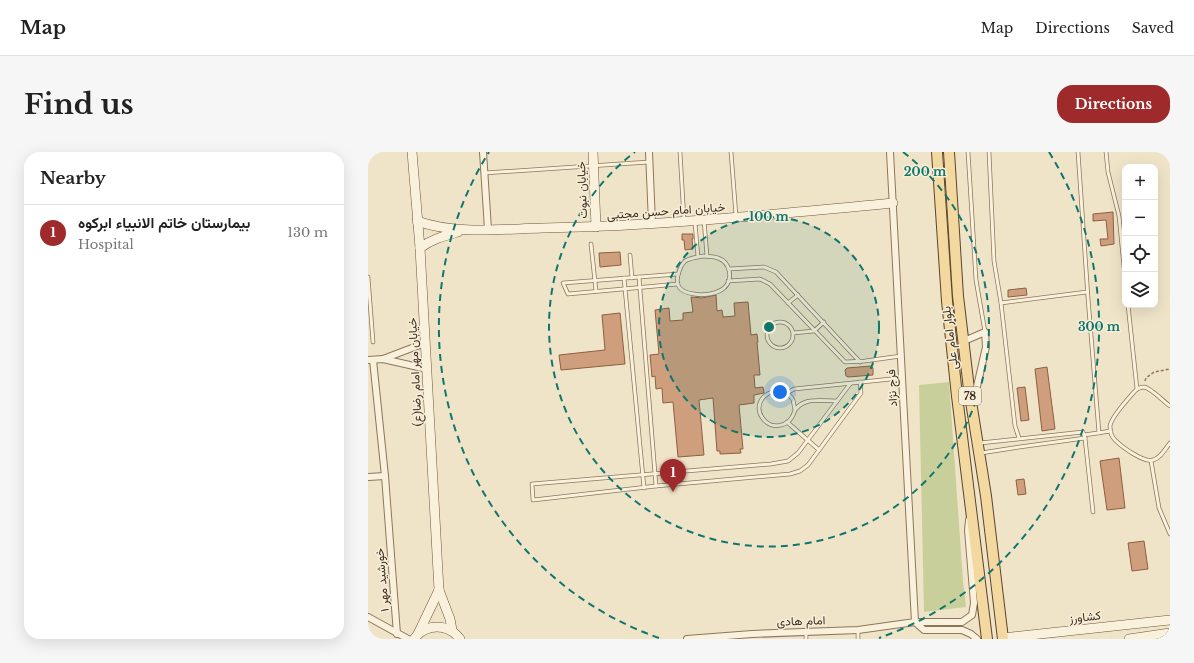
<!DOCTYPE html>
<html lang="en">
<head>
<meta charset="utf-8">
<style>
	:root { --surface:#fff; --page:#f6f6f6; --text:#222; --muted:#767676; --line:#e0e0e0; --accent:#9e2a2b }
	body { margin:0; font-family:"Libre Baskerville",Vazirmatn,serif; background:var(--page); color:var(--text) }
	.controls { position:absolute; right:12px; top:12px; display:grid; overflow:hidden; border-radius:8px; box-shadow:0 4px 16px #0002 }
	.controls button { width:36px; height:36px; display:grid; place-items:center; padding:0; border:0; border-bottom:1px solid var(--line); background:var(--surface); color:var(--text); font:20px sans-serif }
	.you { position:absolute; left:412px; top:240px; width:14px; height:14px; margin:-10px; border:3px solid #fff; border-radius:50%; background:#1a73e8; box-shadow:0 0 0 6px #1a73e833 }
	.badge { display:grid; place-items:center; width:26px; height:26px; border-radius:50%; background:var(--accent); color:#fff; font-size:13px; font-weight:700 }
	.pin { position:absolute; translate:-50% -33px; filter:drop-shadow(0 1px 2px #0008) }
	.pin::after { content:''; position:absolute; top:21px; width:14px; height:12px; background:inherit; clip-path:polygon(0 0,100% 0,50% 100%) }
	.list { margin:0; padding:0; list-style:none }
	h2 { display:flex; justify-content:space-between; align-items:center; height:52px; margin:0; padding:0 16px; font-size:17px }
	h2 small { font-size:13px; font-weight:400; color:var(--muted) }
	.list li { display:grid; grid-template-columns:26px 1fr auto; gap:12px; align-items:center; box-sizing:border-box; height:56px; padding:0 16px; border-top:1px solid var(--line) }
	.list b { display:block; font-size:15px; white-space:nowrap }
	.list p { margin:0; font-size:13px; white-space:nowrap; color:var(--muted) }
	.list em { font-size:13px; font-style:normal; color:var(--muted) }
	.icon { flex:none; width:22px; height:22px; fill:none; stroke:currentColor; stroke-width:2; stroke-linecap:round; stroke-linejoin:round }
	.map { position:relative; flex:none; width:802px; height:487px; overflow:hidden; border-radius:16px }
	header { display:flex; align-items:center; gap:24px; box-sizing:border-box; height:56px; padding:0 20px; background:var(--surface); border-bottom:1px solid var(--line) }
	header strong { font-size:19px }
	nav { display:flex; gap:22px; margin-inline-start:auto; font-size:14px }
	.intro { display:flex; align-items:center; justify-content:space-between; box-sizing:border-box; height:96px; padding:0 24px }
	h1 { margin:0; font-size:28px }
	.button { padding:10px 18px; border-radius:16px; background:var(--accent); color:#fff; font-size:14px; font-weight:700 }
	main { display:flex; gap:24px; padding:0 24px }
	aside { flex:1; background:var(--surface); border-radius:16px; box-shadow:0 4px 16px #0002 }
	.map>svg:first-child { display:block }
</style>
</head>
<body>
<header>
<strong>Map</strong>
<nav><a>Map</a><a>Directions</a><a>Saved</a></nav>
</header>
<div class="intro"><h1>Find us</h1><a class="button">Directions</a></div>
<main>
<aside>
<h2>Nearby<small></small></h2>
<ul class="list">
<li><span class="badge">1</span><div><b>بیمارستان خاتم الانبیاء ابرکوه</b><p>Hospital</p></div><em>130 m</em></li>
</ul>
</aside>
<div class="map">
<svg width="802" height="487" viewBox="0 0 802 487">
	<rect width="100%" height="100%" fill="#f0e4c8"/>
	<path fill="#c9cf9b" d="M581 230 595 429 598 455 556 460 551 233Z"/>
	<g fill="#cf9f7d" stroke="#8d5f41">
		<path d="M745 60 746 92 733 94 732 87H740L738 68 725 69V62Z"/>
		<path d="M314 82H325V87H324L325 97 317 98 316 88H314Z"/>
		<path d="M252 100 253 113 232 115 231 101Z"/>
		<path d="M658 136 659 143 640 145V138Z"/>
		<path d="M348 143 349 159 354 158 355 165 367 164 366 151 380 150 383 183 389 182 390 190H389L392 223H386L387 236 395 235 396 241 386 243V251L371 253 375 297H372L373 301 352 302V299H349L345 246 331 248 336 303 310 305 305 250 295 251 294 236 288 237 287 224 284 225 282 203 291 202 287 158 301 156 302 169 315 168V161L325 160 323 145 334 146Z"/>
		<path d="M252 161 257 212 193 218 191 203 237 198 234 163Z"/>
		<path d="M503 214 505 216V223L480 225 478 224 477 218 479 216Z"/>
		<path d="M679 215 687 277 674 279 667 217Z"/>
		<path d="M657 235 661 268 653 269 649 236Z"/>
		<path d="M751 306 757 356 739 358 732 309Z"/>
		<path d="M656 327 658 342 650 343 648 328Z"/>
		<path d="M776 389 780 417 764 419 760 391Z"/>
	</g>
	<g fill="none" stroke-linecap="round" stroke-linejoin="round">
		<g stroke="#8d765c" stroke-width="4.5">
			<g id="lane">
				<path d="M312 0 316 68"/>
				<path d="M363 0 368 64"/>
				<path d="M600 0 608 128 617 180"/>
				<path d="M621 0 626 109 633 151 719 140"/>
				<path d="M710 0 720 146 731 281"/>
				<path d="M738 0 740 20 751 64 757 125"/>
				<path d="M116 21 281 10"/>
				<path d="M336 68 339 104"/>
				<path d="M327 71 330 105"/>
				<path d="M223 92 228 139"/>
				<path d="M262 103 264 126"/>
				<path d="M335 104C340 105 345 104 350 106 362 110 366 127 356 136 349 142 335 144 326 142 312 140 306 134 311 120 312 116 314 112 317 109 322 106 329 105 335 104Z"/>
				<path d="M361 117 396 115 408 120 492 210"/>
				<path d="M0 125 5 190"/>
				<path d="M271 125 288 334"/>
				<path d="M256 126 276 336"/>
				<path d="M360 129 392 127 402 132 477 210 497 209 533 204"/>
				<path d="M310 132 200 142 195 131 310 122"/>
				<path d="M420 151 430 143"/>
				<path d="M633 151 647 274 651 286"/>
				<path d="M760 153 769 237"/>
				<circle cx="412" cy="183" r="13"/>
				<path d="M425 181 446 179 456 170"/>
				<path d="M482 232 430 301 420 309 403 312 164 332 165 348 288 334 422 322 432 319 440 313 493 241 492 230"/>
				<path d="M419 241 426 237 533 226"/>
				<path d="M802 254C796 250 783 236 776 235 772 235 769 237 767 239 760 247 743 265 742 274 742 279 744 285 747 288 754 295 776 311 785 308 793 306 797 297 802 291"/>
				<path d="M427 258C426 255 426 251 425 248 417 233 392 238 391 256 391 261 394 266 397 269 405 277 419 274 424 265 426 262 426 259 428 257 430 254 435 251 438 250 443 247 462 249 469 249"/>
				<path d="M419 270 451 298"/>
				<path d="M716 283 743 279"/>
				<path d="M717 286 725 360"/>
				<path d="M612 291 715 280 717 286 645 296 613 301"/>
				<path d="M783 309 791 356 802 382"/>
				<path d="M490 478V487"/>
				<path d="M438 480V487"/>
			</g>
		</g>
		<g stroke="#8d765c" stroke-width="8">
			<g id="street">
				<path d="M115 0 120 77"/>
				<path d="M281 0 284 71"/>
				<path d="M596 189 617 180 618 195 605 252"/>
				<path d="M15 207 57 191"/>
				<path d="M0 208 15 207 59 217"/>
				<path d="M5 208 17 324 29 482"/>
				<path d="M0 325 17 324"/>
				<path d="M601 368 600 378 606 451 604 463 594 470H547L556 478H594L603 482 609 487"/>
				<path d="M0 465 40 487"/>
				<path d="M319 487 384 482 490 478 547 470 522 0"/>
			</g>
		</g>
		<g stroke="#6f573f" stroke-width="10">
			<g id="secondary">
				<path d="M44 0 52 96 71 438 82 467 84 478"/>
				<path d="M225 0 228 75"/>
				<path d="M49 69C88 83 134 77 175 76 292 74 409 62 525 51"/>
				<path d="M52 96C64 87 76 84 90 80"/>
				<path d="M50 482 71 438"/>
				<path d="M635 486 802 468"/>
				<path d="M46 487C58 471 80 471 92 487"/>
				<path d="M761 487 802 481"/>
			</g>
		</g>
		<g stroke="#5b4430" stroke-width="12">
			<g id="primary">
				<path d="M569 0 579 149 589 244 619 487"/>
				<path d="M581 0 590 144 601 237 618 344 635 487"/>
			</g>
		</g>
		<path stroke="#8d765c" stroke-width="1.5" stroke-dasharray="3 2" stroke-linecap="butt" d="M777 229 778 226 786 220 802 217"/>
		<use href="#lane" stroke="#faf1dc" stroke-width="3"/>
		<use href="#street" stroke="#faf1dc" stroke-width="6"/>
		<use href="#secondary" stroke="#faf1dc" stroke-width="9"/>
		<use href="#primary" stroke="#f3d9a0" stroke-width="10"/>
	</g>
	<circle cx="401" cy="175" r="110" fill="#0f766e" fill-opacity=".12"/>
	<g fill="none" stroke="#0f766e" stroke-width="2" stroke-dasharray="7 5">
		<circle cx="401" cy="175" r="110"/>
		<path d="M535 0A220 220 0 1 1 267 0"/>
		<path d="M291 486A330 330 0 0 1 121 0M681 0A330 330 0 0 1 511 486"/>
	</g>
	<g text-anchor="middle" stroke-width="3" stroke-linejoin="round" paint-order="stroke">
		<rect fill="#f7eed8" stroke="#756857" stroke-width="1" x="591" y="235" width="22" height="18" rx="3"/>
		<g font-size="11" font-weight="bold" fill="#3d2e20">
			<text x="602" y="248">78</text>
		</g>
		<g font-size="12" fill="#3d2e20" stroke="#f7eed8">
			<text transform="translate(214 38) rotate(-92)" y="4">خیابان نبوت</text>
			<text transform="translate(298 59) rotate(-4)" y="4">خیابان امام حسن مجتبی</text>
			<text transform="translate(582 186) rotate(-97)" y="4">بلوار امام علی</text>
			<text transform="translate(47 220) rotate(-93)" y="4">خیابان مهر امام رضا(ع)</text>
			<text transform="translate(524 236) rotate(-93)" y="4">فرج نژاد</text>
			<text transform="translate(14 428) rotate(-95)" y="4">خورشید مهر ۱</text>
			<text transform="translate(717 465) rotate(-6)" y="4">کشاورز</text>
			<text transform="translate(433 469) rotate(-2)" y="4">امام هادی</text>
		</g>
	</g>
	<circle cx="401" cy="175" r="6" fill="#0f766e" stroke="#f7eed8" stroke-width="2"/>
	<g font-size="12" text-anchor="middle" font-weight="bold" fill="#0f766e" stroke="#f7eed8" stroke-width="3" stroke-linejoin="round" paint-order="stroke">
		<text x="557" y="24">200 m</text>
		<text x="401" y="69">100 m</text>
		<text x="731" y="179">300 m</text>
	</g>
</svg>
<div class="controls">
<button>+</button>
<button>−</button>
<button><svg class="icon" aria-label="locate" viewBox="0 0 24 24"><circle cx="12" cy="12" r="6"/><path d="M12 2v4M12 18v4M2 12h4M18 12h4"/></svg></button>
<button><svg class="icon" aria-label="layers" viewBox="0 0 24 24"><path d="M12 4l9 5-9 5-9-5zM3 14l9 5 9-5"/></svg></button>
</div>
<div class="you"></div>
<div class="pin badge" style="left:305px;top:340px">1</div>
</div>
</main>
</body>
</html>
